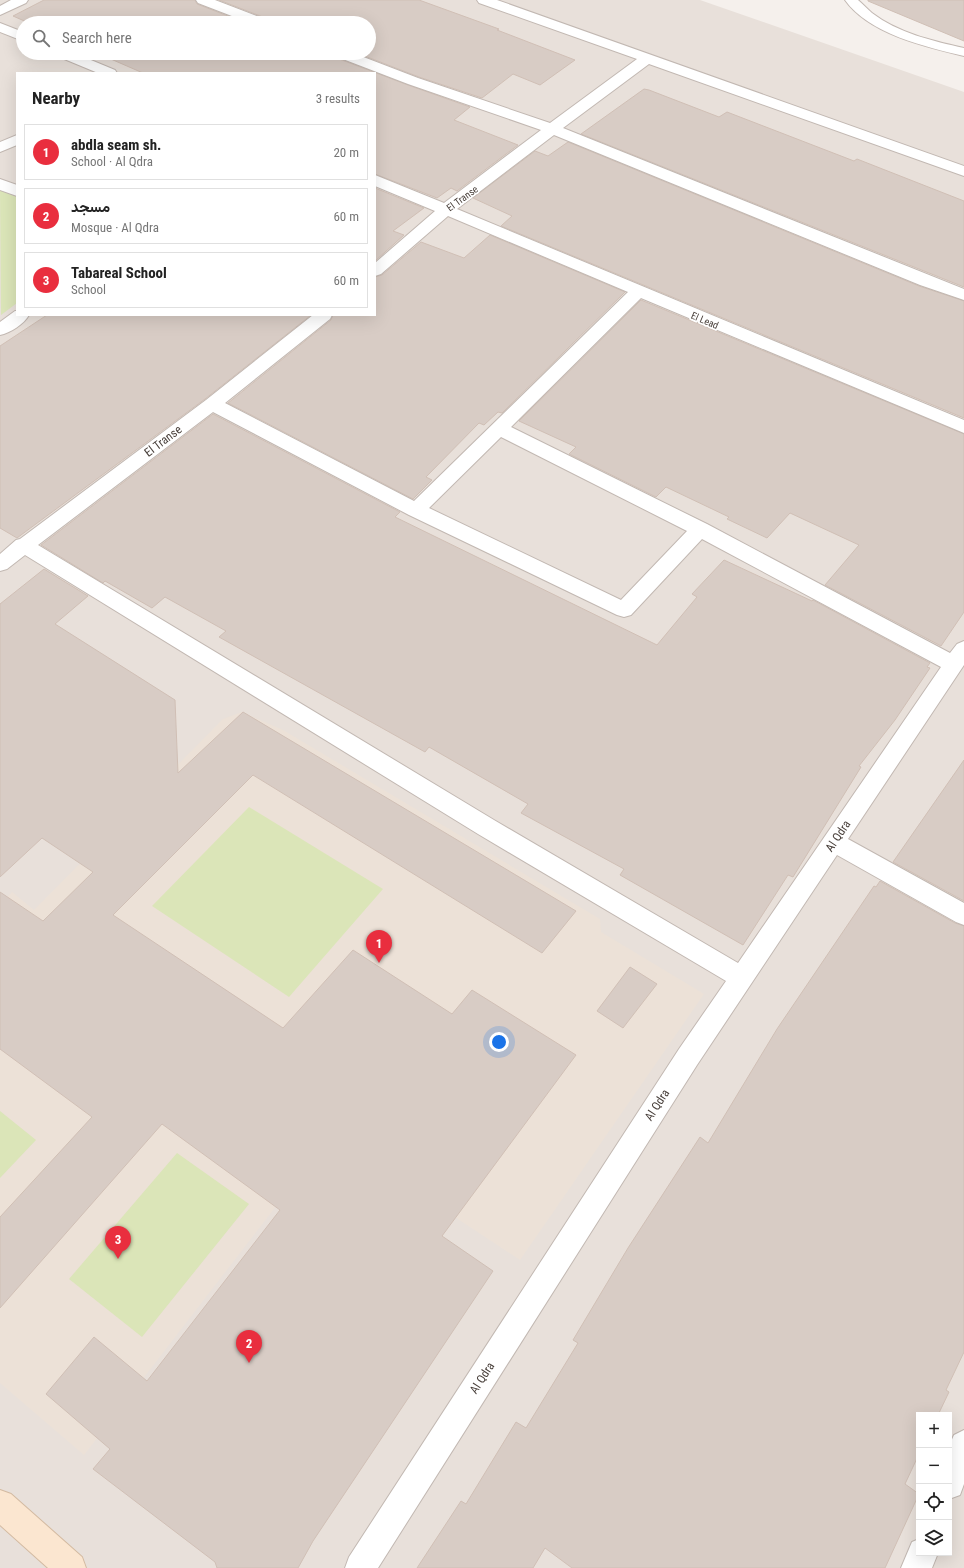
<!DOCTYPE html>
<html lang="en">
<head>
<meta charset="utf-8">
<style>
	:root { --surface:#fff; --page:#f6f6f6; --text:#222; --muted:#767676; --line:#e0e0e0; --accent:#e92e3e }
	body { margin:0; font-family:"Roboto Condensed",Vazirmatn,sans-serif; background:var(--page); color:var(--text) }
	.controls { position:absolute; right:12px; bottom:12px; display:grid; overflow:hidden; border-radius:0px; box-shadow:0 4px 16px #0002 }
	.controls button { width:36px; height:36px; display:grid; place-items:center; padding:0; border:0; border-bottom:1px solid var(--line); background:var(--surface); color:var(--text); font:20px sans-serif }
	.you { position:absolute; left:499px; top:1042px; width:14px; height:14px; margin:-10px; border:3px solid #fff; border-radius:50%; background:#1a73e8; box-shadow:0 0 0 6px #1a73e833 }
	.badge { display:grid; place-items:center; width:26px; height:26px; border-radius:50%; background:var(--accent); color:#fff; font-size:13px; font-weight:700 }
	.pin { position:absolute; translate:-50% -33px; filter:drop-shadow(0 1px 2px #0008) }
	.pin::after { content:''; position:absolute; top:21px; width:14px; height:12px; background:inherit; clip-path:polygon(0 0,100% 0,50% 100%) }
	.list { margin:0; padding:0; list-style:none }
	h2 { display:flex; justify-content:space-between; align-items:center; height:52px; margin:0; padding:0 16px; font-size:17px }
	h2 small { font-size:13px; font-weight:400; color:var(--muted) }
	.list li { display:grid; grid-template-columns:26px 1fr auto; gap:12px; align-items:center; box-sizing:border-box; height:56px; margin:0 8px 8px; padding:0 8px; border:1px solid var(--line); border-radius:0px }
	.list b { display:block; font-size:15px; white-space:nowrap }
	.list p { margin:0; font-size:13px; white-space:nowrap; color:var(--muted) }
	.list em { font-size:13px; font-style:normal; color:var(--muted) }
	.icon { flex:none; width:22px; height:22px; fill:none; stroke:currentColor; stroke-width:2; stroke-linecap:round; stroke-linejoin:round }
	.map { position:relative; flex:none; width:964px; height:1568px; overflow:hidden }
	.search { position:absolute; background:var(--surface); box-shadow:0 4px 16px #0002; left:16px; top:16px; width:360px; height:44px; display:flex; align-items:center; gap:10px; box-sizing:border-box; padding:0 14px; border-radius:22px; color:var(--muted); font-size:15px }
	.panel { position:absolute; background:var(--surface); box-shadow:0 4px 16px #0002; left:16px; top:72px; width:360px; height:244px; border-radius:0px }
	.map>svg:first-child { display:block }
</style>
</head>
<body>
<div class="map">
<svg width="964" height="1568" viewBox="0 0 964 1568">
	<rect width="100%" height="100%" fill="#f5f0ec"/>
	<path fill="#e8e0da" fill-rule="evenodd" d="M0 0H700L964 92V1568H0ZM23 23H369V53H23ZM17 73H375V315H17ZM919 1415H949V1553H919Z"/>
	<path fill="#ece1d7" d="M242 712 283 730 600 919 601 932 704 994 520 1260 331 1135 84 1455 0 1383V904L12 892 34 910 223 719Z"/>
	<g fill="#dbe5b8">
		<path d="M0 189 17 197V303L1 315Z"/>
		<path d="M249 807 383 889 289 997 152 906Z"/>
		<path d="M0 1111 36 1140 0 1178Z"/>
		<path d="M177 1153 249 1204 142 1337 69 1279Z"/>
	</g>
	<g fill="#d8ccc5" stroke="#d0bfb5">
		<path d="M44 0H195L197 4 246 23H29L13 16Z"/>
		<path d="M219 0H419L499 29 497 30 575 60 540 85 513 74 482 98 419 77 357 53H369V23H270L268 19Z"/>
		<path d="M868 0H964V41L868 1Z"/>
		<path d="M97 53H332L334 57 408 85 470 107 454 120 518 145 457 191 451 188 437 198 375 174V73H143Z"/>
		<path d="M644 89 649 90 719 117 727 112 854 161 857 159 964 201V287L581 134Z"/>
		<path d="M568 142 919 286 964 301V418L501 226 512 216 473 198 535 151 548 156Z"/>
		<path d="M375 188 424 208 393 231 404 235 375 261Z"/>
		<path d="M490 235 625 292 502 413 498 412 484 425 479 423 426 477 432 480 413 499 228 403 331 320 333 315H375V277L382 275 421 242 464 258Z"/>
		<path d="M641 300 964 434V612L941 646 825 585 859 545 790 513 767 538 727 519 729 517 666 487 656 497 569 454 576 447 519 421Z"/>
		<path d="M47 315H311L205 399 17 538 0 528V346Z"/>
		<path d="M213 414 400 512 395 517 657 645 697 597 692 594 724 560 812 601 813 600 930 663 927 667 930 668 895 720 859 766 861 767 793 877 788 875 743 945 620 875 624 869 521 813 528 804 429 747 425 752 219 637 226 631 165 597 152 608 105 581 103 583 41 545Z"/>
		<path d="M44 569 88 596 55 624 175 700 178 773 243 712 576 911 542 953 253 775 113 915 283 1028 353 950 452 1014 472 990 576 1055 442 1236 493 1271 313 1541 298 1568H217L215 1562 93 1469 110 1449 46 1394 94 1337 147 1381 280 1210 162 1124 0 1308V1217L92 1117 0 1049V892L43 921 93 872 42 838 0 877V604Z"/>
		<path d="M964 760V901L893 862Z"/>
		<path d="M880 881 955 923 964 926V1352L946 1390 949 1392 938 1415H919V1454L905 1484 919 1494 885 1568H572L545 1548 533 1568H417L461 1501 466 1504 516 1422 526 1428 578 1343 573 1340 628 1248 700 1137 708 1143 777 1029 874 886 876 887Z"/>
		<path d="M630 967 657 984 623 1028 597 1011Z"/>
	</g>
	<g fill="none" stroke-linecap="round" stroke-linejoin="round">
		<g stroke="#c2b8b2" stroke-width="2">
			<path id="lane" d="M845 0H858C863 4 867 9 872 13 898 33 933 41 964 48V56C926 47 869 34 845 0Z"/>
		</g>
		<g stroke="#c2b8b2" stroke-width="2">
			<g id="street">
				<path d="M11 0H28L26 3 0 15V6Z"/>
				<path d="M196 0H215L267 20 269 23H250L198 3Z"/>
				<path d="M477 0H497L964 166V176L649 64 563 128 964 289V300L920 285 554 135 457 209 964 420V433L641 298 511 427 707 524 950 653 957 644 964 641V665L848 839 964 903V925L956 922 837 855 697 1065 378 1568H345L349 1557 679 1049 726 981 478 834 25 555 7 569 0 571V554L16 540 20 539 206 400 313 315H332L330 319 225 403 414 501 628 292 448 216 381 274 375 276V263L435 211 375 186V175L444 203 541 130 408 84 335 56 333 53H353L418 78 550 123 637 59 479 3ZM213 412 409 515 617 615 624 617 631 615 702 539 941 667 738 963 494 820 38 545ZM501 437 687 531 621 600 429 508Z"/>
				<path d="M0 23 23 32V41L0 32Z"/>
				<path d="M55 53H74L115 70 117 73H98L57 56Z"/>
				<path d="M17 135V145L0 152V142Z"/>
				<path d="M0 179 17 185V196L0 190Z"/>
				<path d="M15 311H17V315H29C24 324 10 333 0 335V322Z"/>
				<path d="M964 1430V1484L960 1495 949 1499V1446L954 1435Z"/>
				<path d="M919 1539V1553H938L932 1568H901L912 1542Z"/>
			</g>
		</g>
		<g stroke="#d3baa1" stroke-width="2">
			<path id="secondary" d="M0 1490 11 1494 82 1557 86 1568H48L0 1525Z"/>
		</g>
		<use href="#lane" fill="#fff" fill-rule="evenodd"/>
		<use href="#street" fill="#fff" fill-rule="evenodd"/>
		<use href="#secondary" fill="#fbe6d0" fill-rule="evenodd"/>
	</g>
	<g text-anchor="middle" stroke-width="3.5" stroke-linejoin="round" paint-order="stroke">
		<g font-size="10" fill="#483f3a" stroke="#fff">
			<text transform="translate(462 198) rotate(-36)" y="4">El Transe</text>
			<text transform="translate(705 320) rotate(23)" y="4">El Lead</text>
		</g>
		<g font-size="12" fill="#483f3a" stroke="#fff">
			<text transform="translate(163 441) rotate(-37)" y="4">El Transe</text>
			<text transform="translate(838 836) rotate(-56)" y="4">Al Qdra</text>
			<text transform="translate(657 1105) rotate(-57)" y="4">Al Qdra</text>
			<text transform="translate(482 1378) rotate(-57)" y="4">Al Qdra</text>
		</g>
	</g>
</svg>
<div class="controls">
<button>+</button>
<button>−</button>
<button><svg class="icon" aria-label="locate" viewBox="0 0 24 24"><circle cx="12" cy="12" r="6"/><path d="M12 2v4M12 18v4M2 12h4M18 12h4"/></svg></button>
<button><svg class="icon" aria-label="layers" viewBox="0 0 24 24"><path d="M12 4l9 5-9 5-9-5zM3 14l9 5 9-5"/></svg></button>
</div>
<div class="you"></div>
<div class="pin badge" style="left:379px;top:963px">1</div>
<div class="pin badge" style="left:249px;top:1363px">2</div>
<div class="pin badge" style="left:118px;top:1259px">3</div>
<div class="search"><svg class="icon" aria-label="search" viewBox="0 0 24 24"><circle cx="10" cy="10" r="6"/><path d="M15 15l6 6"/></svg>Search here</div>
<section class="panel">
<h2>Nearby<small>3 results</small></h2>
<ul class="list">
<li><span class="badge">1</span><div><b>abdla seam sh.</b><p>School · Al Qdra</p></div><em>20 m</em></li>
<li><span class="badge">2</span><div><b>مسجد</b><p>Mosque · Al Qdra</p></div><em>60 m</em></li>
<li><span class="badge">3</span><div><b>Tabareal School</b><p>School</p></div><em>60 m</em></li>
</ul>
</section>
</div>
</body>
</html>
